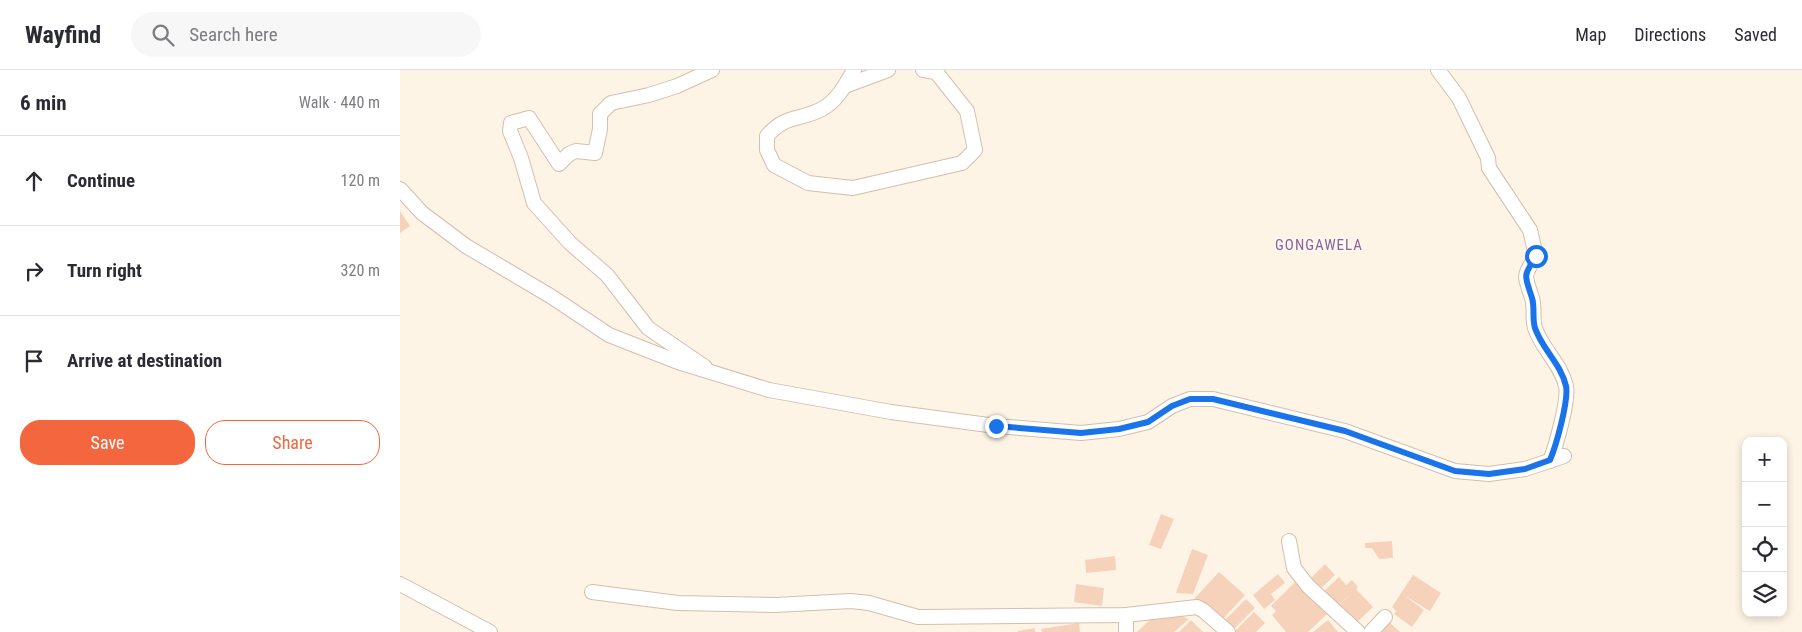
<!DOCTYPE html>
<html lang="en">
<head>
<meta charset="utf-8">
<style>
	:root { --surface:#fff; --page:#f7f7f7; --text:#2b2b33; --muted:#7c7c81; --line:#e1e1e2; --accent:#f4663e }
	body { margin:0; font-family:"Roboto Condensed",sans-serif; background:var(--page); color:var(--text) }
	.controls { position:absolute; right:15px; bottom:15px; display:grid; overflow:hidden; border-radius:10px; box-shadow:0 2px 8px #0003 }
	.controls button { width:45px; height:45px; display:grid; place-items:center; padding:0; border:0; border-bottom:1px solid var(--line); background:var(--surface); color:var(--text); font:25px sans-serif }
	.stop { position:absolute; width:15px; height:15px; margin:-11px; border:4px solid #1a73e8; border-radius:50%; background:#fff }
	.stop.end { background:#1a73e8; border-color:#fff; box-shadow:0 1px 5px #0008 }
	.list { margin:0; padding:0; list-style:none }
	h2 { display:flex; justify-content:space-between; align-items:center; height:65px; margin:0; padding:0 20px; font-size:21px }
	h2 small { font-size:16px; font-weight:400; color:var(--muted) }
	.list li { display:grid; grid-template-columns:32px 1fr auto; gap:15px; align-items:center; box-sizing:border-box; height:90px; padding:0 20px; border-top:1px solid var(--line) }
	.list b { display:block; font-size:19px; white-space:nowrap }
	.list em { font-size:16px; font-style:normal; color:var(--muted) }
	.actions { display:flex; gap:10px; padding:15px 20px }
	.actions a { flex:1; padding:11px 0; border:1px solid var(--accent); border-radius:20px; text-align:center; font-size:18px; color:var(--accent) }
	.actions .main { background:var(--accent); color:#fff }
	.icon { flex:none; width:28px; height:28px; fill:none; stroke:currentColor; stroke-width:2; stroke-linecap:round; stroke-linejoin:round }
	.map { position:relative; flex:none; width:1402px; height:562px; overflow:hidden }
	header { display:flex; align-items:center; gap:30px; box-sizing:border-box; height:70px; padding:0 25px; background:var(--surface); border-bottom:1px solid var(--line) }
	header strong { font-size:24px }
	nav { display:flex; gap:28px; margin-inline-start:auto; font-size:18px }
	.search { width:350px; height:45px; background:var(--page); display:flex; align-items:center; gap:12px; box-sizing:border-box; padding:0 18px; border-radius:28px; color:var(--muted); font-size:19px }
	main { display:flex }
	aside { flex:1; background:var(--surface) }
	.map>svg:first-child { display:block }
</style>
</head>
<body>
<header>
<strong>Wayfind</strong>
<div class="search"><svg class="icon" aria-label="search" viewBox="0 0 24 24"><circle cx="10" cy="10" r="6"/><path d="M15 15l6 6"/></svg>Search here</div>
<nav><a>Map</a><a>Directions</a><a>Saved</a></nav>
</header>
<main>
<aside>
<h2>6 min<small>Walk · 440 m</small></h2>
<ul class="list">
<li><svg class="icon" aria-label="ahead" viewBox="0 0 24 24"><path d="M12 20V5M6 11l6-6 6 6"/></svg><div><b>Continue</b></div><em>120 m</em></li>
<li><svg class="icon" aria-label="right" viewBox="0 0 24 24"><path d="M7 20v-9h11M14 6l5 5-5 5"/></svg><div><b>Turn right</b></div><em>320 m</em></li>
<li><svg class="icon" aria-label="arrive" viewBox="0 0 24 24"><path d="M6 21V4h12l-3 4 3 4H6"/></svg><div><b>Arrive at destination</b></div></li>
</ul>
<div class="actions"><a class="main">Save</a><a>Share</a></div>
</aside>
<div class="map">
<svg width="1402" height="562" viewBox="0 0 1402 562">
	<rect width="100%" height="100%" fill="#fef4e5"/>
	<g fill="#f7d2ba">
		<path d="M0 141 10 156 0 163Z"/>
		<path d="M761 444 774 449 761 479 749 475Z"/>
		<path d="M992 471 993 488 979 489 972 478H965V473Z"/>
		<path d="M792 479 808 485 793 524 776 523Z"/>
		<path d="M715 486 716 500 686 503 685 490Z"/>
		<path d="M925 494 935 505 917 522 907 512Z"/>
		<path d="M819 502 845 525 819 553 793 530Z"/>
		<path d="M878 504 885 513 871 524 875 530 864 539 853 525Z"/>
		<path d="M1013 505 1041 523 1030 541 1005 526 1024 540 1012 557 994 544 996 541 992 537Z"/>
		<path d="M939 507 946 515 952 510 958 517 956 519 973 537 953 556 936 538 952 523 934 539 924 521Z"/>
		<path d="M896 511 928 543 908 562H886L872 545 876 541 871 536Z"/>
		<path d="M676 514 704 518 702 536 674 532Z"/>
		<path d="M846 529 855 538 833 560 824 551Z"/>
		<path d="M854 542 865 553 856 562H834Z"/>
		<path d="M774 543 789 549 774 562H737L756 544Z"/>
		<path d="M986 549 1000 562H973Z"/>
		<path d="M791 550 803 562H779Z"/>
		<path d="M928 550 938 562H913Z"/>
		<path d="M679 553 680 562H642L641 559Z"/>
		<path d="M635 558V562H618V561Z"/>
	</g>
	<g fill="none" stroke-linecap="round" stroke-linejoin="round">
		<g stroke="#d4beac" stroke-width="16">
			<g id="street">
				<path d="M454 0C446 14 437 31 422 39 399 51 386 44 367 66V80L374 95 408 113 453 118 562 93 575 80 567 41 536 2 523 0"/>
				<path d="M1038 0 1059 28 1088 88 1089 98 1130 160 1136 186C1122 208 1125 205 1132 228 1135 237 1132 249 1135 258 1142 279 1161 294 1166 316 1169 330 1156 376 1150 391"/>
				<path d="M445 16 488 0"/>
				<path d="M0 119 22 143 66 176 152 227 209 265 278 292 369 320 491 342 596 356 681 363 719 359 748 352 772 336 790 329H813L945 361 1055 401 1089 404 1125 399 1164 386"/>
				<path d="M305 297 248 258 207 205 170 173 134 133 121 88 110 61 111 53 129 48 159 94 169 84 176 81 195 83 200 59V44L211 33 249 25 277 16 312 0"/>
				<path d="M889 471 894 498 908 516 958 562"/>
				<path d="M0 514 90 562"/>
				<path d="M192 522 278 533 375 535 451 531 469 533 518 547 726 545 797 537 804 541 828 562"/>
				<path d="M726 545V562"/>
				<path d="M971 562 985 547"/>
			</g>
		</g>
		<use href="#street" stroke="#fff" stroke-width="14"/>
	</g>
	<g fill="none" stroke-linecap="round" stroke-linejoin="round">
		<path stroke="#1a73e8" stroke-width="6" d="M596 356 681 363 719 359 748 352 772 336 790 329H813L945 361 1055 401 1089 404 1125 399 1150 390C1156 376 1169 330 1166 316 1161 294 1142 279 1135 258 1132 249 1135 237 1132 228 1125 205 1122 208 1136 186"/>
	</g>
	<g text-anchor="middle" stroke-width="4" stroke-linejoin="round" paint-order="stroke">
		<g font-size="15" letter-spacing="1" fill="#8a629e" stroke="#fff8ed">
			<text x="919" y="180">GONGAWELA</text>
		</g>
	</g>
</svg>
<div class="controls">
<button>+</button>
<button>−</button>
<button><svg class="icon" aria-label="locate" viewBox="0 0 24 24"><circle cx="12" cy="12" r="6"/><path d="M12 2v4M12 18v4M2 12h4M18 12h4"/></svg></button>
<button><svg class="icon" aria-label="layers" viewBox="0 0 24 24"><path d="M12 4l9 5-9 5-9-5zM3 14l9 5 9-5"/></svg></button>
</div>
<div class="stop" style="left:1136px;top:186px"></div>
<div class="stop end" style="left:596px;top:356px"></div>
</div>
</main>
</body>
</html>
